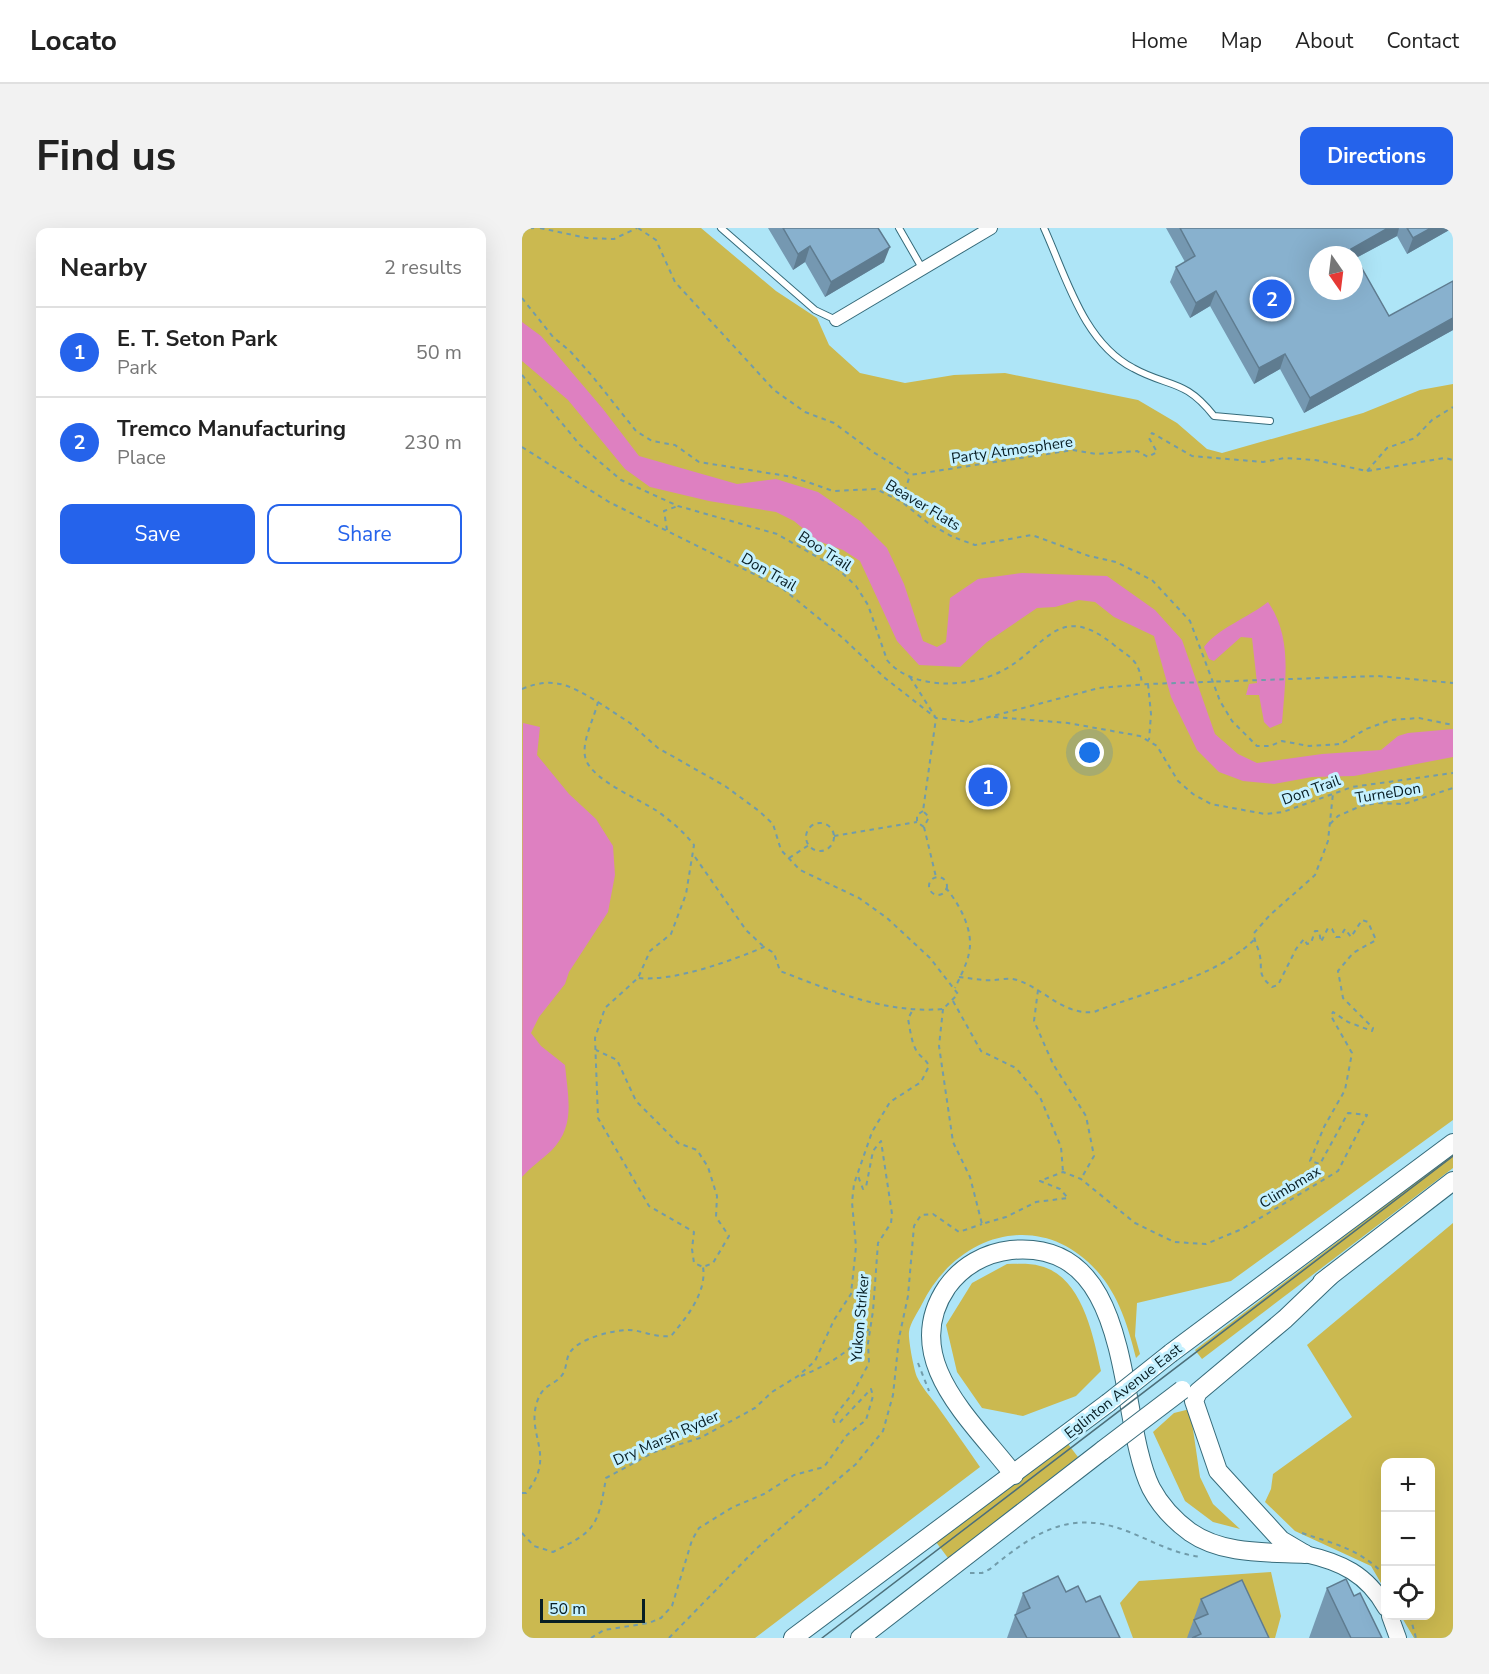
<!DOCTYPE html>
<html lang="en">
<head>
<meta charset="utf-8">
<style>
	:root { --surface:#fff; --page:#f2f2f2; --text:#222; --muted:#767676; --line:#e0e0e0; --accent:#2563eb }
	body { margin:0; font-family:"Nunito Sans",sans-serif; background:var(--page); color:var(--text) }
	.controls { position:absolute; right:18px; bottom:18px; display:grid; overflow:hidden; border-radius:12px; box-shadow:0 6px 24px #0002 }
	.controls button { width:54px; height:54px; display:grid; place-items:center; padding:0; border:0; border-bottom:2px solid var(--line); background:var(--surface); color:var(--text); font:30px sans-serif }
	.compass { position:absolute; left:787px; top:18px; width:54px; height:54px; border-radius:50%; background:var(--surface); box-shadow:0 6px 24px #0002; rotate:166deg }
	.scale { position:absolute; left:18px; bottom:15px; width:105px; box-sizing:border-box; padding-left:6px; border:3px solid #081e24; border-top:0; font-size:16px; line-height:21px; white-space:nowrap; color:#081e24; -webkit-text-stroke:4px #c5f1ff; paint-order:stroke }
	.you { position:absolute; left:568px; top:525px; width:21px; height:21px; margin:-15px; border:4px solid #fff; border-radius:50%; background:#1a73e8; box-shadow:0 0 0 9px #1a73e833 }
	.badge { display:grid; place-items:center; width:39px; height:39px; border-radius:50%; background:var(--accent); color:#fff; font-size:20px; font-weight:700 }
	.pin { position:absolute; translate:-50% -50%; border:3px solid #fff; box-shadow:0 2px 6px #0006 }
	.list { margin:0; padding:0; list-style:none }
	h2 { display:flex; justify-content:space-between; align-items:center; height:78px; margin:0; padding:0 24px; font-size:26px }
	h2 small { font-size:20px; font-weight:400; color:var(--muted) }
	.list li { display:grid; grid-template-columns:39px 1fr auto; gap:18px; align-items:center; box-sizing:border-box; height:90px; padding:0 24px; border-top:2px solid var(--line) }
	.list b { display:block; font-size:22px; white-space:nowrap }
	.list p { margin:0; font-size:20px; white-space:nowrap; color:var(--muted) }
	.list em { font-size:20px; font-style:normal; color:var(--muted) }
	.actions { display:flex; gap:12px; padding:18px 24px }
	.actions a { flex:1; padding:14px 0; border:2px solid var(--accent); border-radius:12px; text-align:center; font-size:21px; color:var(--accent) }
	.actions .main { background:var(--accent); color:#fff }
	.icon { flex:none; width:33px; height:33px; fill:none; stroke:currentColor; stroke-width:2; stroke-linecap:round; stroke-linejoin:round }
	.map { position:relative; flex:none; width:931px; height:1410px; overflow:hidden; border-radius:12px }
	header { display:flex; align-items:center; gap:36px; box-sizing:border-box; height:84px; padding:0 30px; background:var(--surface); border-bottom:2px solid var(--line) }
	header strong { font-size:28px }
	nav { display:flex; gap:33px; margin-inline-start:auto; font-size:21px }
	.intro { display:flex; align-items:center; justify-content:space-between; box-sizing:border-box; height:144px; padding:0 36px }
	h1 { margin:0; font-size:42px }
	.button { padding:15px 27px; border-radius:12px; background:var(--accent); color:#fff; font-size:21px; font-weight:700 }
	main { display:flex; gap:36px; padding:0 36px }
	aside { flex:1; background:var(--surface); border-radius:12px; box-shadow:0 6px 24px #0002 }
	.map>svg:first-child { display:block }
</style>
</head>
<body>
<header>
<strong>Locato</strong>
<nav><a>Home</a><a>Map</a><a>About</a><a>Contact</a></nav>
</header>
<div class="intro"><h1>Find us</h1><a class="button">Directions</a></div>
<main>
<aside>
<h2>Nearby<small>2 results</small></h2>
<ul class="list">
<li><span class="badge">1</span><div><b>E. T. Seton Park</b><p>Park</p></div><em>50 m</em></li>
<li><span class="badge">2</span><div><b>Tremco Manufacturing</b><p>Place</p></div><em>230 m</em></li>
</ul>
<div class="actions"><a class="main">Save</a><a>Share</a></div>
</aside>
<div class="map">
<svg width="931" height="1410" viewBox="0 0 931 1410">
	<rect width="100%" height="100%" fill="#aee5f7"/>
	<g fill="#cbb950">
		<path d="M0 0H179L254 63 295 90 307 117 338 145 383 155 432 147 483 145 616 172 655 195 685 221 700 225 841 185 898 162 931 156V892L709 1053 615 1075 613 1108 618 1126 614 1130C606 1098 597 1068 575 1043 519 980 435 1005 400 1076 396 1084 388 1095 387 1104 386 1111 392 1142 395 1149 399 1158 407 1167 413 1175 428 1196 443 1217 458 1239L233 1410H0Z"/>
		<path d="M931 926V940L680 1131 673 1122Z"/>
		<path d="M931 995V1410H892L879 1388H908V1234H864L863 1362 849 1338 773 1303 743 1274 749 1261 751 1246 830 1189 785 1117Z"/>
		<path d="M485 1036C496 1036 508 1035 518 1038 560 1048 571 1107 579 1143L554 1168 501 1188 460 1180 435 1144 424 1097 450 1055Z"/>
		<path d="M668 1181 678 1249 691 1276 718 1301 691 1294 663 1273 631 1204 652 1185Z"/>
		<path d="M546 1216 556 1229 426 1330 414 1314Z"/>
		<path d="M749 1344 759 1388 753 1410H611L598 1375 617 1353Z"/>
	</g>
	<g fill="#de80c1">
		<path d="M0 94 19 108 81 181 117 228 215 256 254 251 296 264 338 293 365 320 382 356 401 413 415 419 424 414 428 370 456 351 500 345 585 348 633 382 660 412 693 506 716 526 735 535 800 526 859 522 876 508 886 505 931 501V529L832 548 790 549 752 556 721 553 697 544 675 522 649 469 632 408 592 389 573 374 557 372 533 379 515 380 465 414 438 439 397 437 375 413 338 333 321 322 296 313 272 293 254 284 187 273 128 259 103 241 46 172 0 133Z"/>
		<path d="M746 374C771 410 763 453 760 495L748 500 742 494 737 467H724L727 456 735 455 730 410 719 409 692 433 687 431 682 419C695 401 727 389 746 374Z"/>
		<path d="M1 495 18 499 15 527 47 566 74 591 91 618 93 647 86 684 47 744 43 756 17 789 9 805 19 818 43 837C46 870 54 898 29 923 19 932 9 939 0 949Z"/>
	</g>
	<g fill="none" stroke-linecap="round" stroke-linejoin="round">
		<g stroke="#366b7a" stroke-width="8">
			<g id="lane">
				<path d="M199 0 293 82 314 92"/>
				<path d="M377 0 400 40"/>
				<path d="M522 0C544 48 561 114 611 140 647 160 662 150 692 188L748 193"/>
			</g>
		</g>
		<g stroke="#366b7a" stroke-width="14">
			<path id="street" d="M314 92 469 0"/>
		</g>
		<g stroke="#366b7a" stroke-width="18">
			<g id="secondary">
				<path d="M783 1326C819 1334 845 1346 864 1380"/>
				<path d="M868 1388 876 1410"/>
			</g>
		</g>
		<g stroke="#366b7a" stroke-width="20">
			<g id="primary">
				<path d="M800 1054 931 953"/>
				<path d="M649 1125 931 915"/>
				<path d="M492 1247C451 1193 376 1131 425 1059 440 1038 463 1025 489 1022 615 1010 594 1189 629 1260 638 1277 653 1293 668 1304 701 1327 745 1324 783 1326"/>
				<path d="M781 1325 759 1312 696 1243 672 1173 676 1164 763 1091 808 1048"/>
				<path d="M271 1410 586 1175"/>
				<path d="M338 1410 581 1222"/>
			</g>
		</g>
		<g stroke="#719caa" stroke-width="2" stroke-dasharray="4.5 4.5" stroke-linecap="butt">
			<path d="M18 0 65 10 92 11 115 0"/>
			<path d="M116 0 134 12 153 54 252 162 283 184 312 195 351 224 388 247 551 222 574 226 615 223 626 229 635 224 627 210 630 205 670 228 741 234 763 230 793 232 845 243 923 230 931 232"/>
			<path d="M0 1 12 0"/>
			<path d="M0 70 31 109 48 123 71 149 114 203 130 213 153 217 177 234 271 249 311 263 354 261 380 274 406 295 431 309 453 317 510 307 567 328 594 334 630 352 668 393 698 473 710 493 735 518H748L760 513 787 518 819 516 844 501 869 492 897 490 931 497"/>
			<path d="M0 147 58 217 99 252 156 278 255 306 316 341 334 358 346 377 365 432C389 462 446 460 478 444 524 421 535 371 592 417 610 431 617 432 620 456"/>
			<path d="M0 219 87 274 260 360 322 411 363 450 414 490 448 494 577 460 626 456 856 448 931 455"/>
			<path d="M845 243 865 220 893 210 910 192 931 179"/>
			<path d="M380 272 388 247"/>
			<path d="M145 302 142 283 156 278"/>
			<path d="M388 449 414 490 401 583 407 589 402 599 414 649"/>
			<path d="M626 456 629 486 627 512"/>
			<path d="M0 461C31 448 48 457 76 474 72 491 58 516 64 532 72 553 117 571 135 583 149 593 162 604 172 617L164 666 149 706 128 723 116 750 83 780 73 810 76 890 127 978 172 1004 170 1021 172 1035 181 1039 191 1035 207 1008 194 989 195 968 186 939 175 922 156 915 114 873 95 832 74 822"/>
			<path d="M76 474 108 495 136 520 203 558 237 583 251 596 259 622 278 642 337 670 365 690 408 730 436 766 421 781C365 786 310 763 258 743L252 725 242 719C209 733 151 754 116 750"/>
			<path d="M472 489 546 495 618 508 635 518 656 553 671 566 689 576 743 586 761 584 830 559 931 545"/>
			<path d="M401 583 395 587V594L402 599"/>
			<circle cx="298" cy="609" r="14"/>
			<path d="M808 596 816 588 839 578 855 575 882 576 931 560"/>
			<path d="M312 608 395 594"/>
			<path d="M173 629 224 702 242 719"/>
			<path d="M267 630 287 617"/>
			<circle cx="416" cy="658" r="9"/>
			<path d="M424 660C438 677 452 703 447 725 445 736 438 749 433 760"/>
			<path d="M437 749C448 750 460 753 471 752 478 752 487 749 495 752 523 761 540 787 572 784 623 763 690 752 732 712"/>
			<path d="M516 762 512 793 531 836 564 888 572 928 559 951"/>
			<path d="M431 773 459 823 494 840 518 869 539 919 541 944"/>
			<path d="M421 781 417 818 431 914 448 949 460 996 484 989 514 974 546 970 538 961 518 953 541 944 559 951 613 995 652 1014 684 1016 720 1001 816 943 845 887 826 885 798 936 788 933 802 899 823 862 830 825 809 788 811 784 826 794 850 803 851 800 821 770 816 743 831 725 854 712 846 694 840 692 829 709 823 701 818 709H814L810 701 806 700 799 714 797 703H793L789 715 785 716 782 711 774 721 756 757 750 759C733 744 742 742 737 724 735 717 732 713 732 705L747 688 793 647 806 613 811 565"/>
			<path d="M396 1135 407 1163"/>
			<path d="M279 1148C306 1137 328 1124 347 1101"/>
			<path d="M0 1265H4C35 1228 4 1208 15 1174 21 1154 35 1158 42 1144 45 1137 44 1129 49 1123 59 1110 89 1103 104 1102 118 1101 131 1110 149 1108 165 1089 185 1064 181 1039"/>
			<path d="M0 1305 12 1318 31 1324C74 1303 76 1298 84 1250L132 1224 178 1210 233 1180 250 1164 276 1148 293 1133 312 1092 329 1066 334 1019 330 974 332 956 350 904 368 874 399 854 407 838C404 831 398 829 394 822 389 813 388 800 386 791L391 781"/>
			<path d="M780 1305C815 1317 836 1320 864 1348"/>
			<path d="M448 1345H460L468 1341C510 1307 545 1281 602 1302 629 1312 651 1326 680 1329"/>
			<path d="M888 1388 894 1410"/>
			<path d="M69 1410 82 1402 127 1395 139 1390 150 1378 170 1312 177 1300 211 1279 242 1266 272 1247 302 1239 325 1207 344 1192 351 1168 349 1161 318 1194H312L311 1190 331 1165 347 1135 346 1115 351 1083 356 1015 369 995 370 986 359 913 351 923 344 959 341 961 336 948"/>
			<path d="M147 1410 235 1320 334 1236 361 1203 371 1167 377 1110 386 1068 392 998 399 987 411 986 437 1004 460 996"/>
		</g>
		<use href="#lane" stroke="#fff" stroke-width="6"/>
		<use href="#street" stroke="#fff" stroke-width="12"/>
		<use href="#secondary" stroke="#fff" stroke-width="16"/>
		<use href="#primary" stroke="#fff" stroke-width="18"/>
		<path stroke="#4c6f7a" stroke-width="1.5" d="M300 1410 931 928"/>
		<g stroke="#366b7a" stroke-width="20" stroke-linecap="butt">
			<g id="primary-bridge">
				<path d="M586 1175 649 1125"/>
				<path d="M581 1222 660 1162"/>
			</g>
		</g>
		<use href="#primary-bridge" stroke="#fff" stroke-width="18"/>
	</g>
	<g fill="#7598b1">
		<path d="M246 0H356L362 34 303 69 283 34 271 42Z"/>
		<path d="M644 0H931V5L929 1 885 26 875 8 834 30 867 88 931 53V102L782 185 758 141 732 156 688 78 668 90 648 54 654 39 663 34Z"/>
		<path d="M805 1360 832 1368 860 1410H787Z"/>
		<path d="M544 1364 564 1374 598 1410H485L501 1365Z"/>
		<path d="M679 1371 747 1410H665Z"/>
	</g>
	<g fill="#5f7c90">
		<path d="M866 0H877L875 8 832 31 829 21Z"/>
		<path d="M909 0H929V1L885 26 891 10Z"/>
		<path d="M288 18 283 34 271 42 276 26Z"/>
		<path d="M368 19 362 34 303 69 309 54Z"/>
		<path d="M694 63 688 78 668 90 674 75Z"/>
		<path d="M931 90V102L782 185 788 170Z"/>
		<path d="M763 126 758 141 732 156 737 140Z"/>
	</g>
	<g fill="#88b1ce" stroke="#5f7c90" stroke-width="1.5" fill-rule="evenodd">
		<path d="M261 0H356L368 19 309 54 288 18 276 26Z"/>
		<path d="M658 0H866L829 21 867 88 931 53V90L788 170 763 126 737 140 694 63 674 75 654 39 673 28ZM796 27H832V63H796Z"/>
		<path d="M885 0H909L891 10Z"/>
		<path d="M536 1348 544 1364 556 1358 564 1374 578 1368 598 1410H505L493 1387 508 1380 501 1365Z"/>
		<path d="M824 1351 832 1368 838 1365 860 1410H829L805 1360Z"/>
		<path d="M720 1352 747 1410H670L679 1406 672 1392 686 1386 679 1371Z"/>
	</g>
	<g text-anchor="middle" stroke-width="6" stroke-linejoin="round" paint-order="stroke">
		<g font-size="15" fill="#081e24" stroke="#c5f1ff">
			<text transform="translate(490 222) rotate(-8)" y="5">Party Atmosphere</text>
			<text transform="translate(401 277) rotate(31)" y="5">Beaver Flats</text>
			<text transform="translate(303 323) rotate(33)" y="5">Boo Trail</text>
			<text transform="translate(247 344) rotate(30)" y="5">Don Trail</text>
			<text transform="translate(789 562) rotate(-20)" y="5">Don Trail</text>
			<text transform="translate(866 565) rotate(-9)" y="5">TurneDon</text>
			<text transform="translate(768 959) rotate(-31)" y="5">Climbmax</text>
			<text transform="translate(338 1090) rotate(-85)" y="5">Yukon Striker</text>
			<text transform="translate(601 1163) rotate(-38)" y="5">Eglinton Avenue East</text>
			<text transform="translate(144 1210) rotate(-24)" y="5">Dry Marsh Ryder</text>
		</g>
	</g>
</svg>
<div class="controls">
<button>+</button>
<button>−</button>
<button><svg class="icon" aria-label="locate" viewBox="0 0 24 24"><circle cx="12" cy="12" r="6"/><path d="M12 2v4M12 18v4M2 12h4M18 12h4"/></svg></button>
</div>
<svg class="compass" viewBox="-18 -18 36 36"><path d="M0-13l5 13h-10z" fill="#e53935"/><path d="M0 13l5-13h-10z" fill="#767676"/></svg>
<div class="scale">50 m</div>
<div class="you"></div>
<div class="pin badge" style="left:466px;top:559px">1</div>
<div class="pin badge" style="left:750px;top:71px">2</div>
</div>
</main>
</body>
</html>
